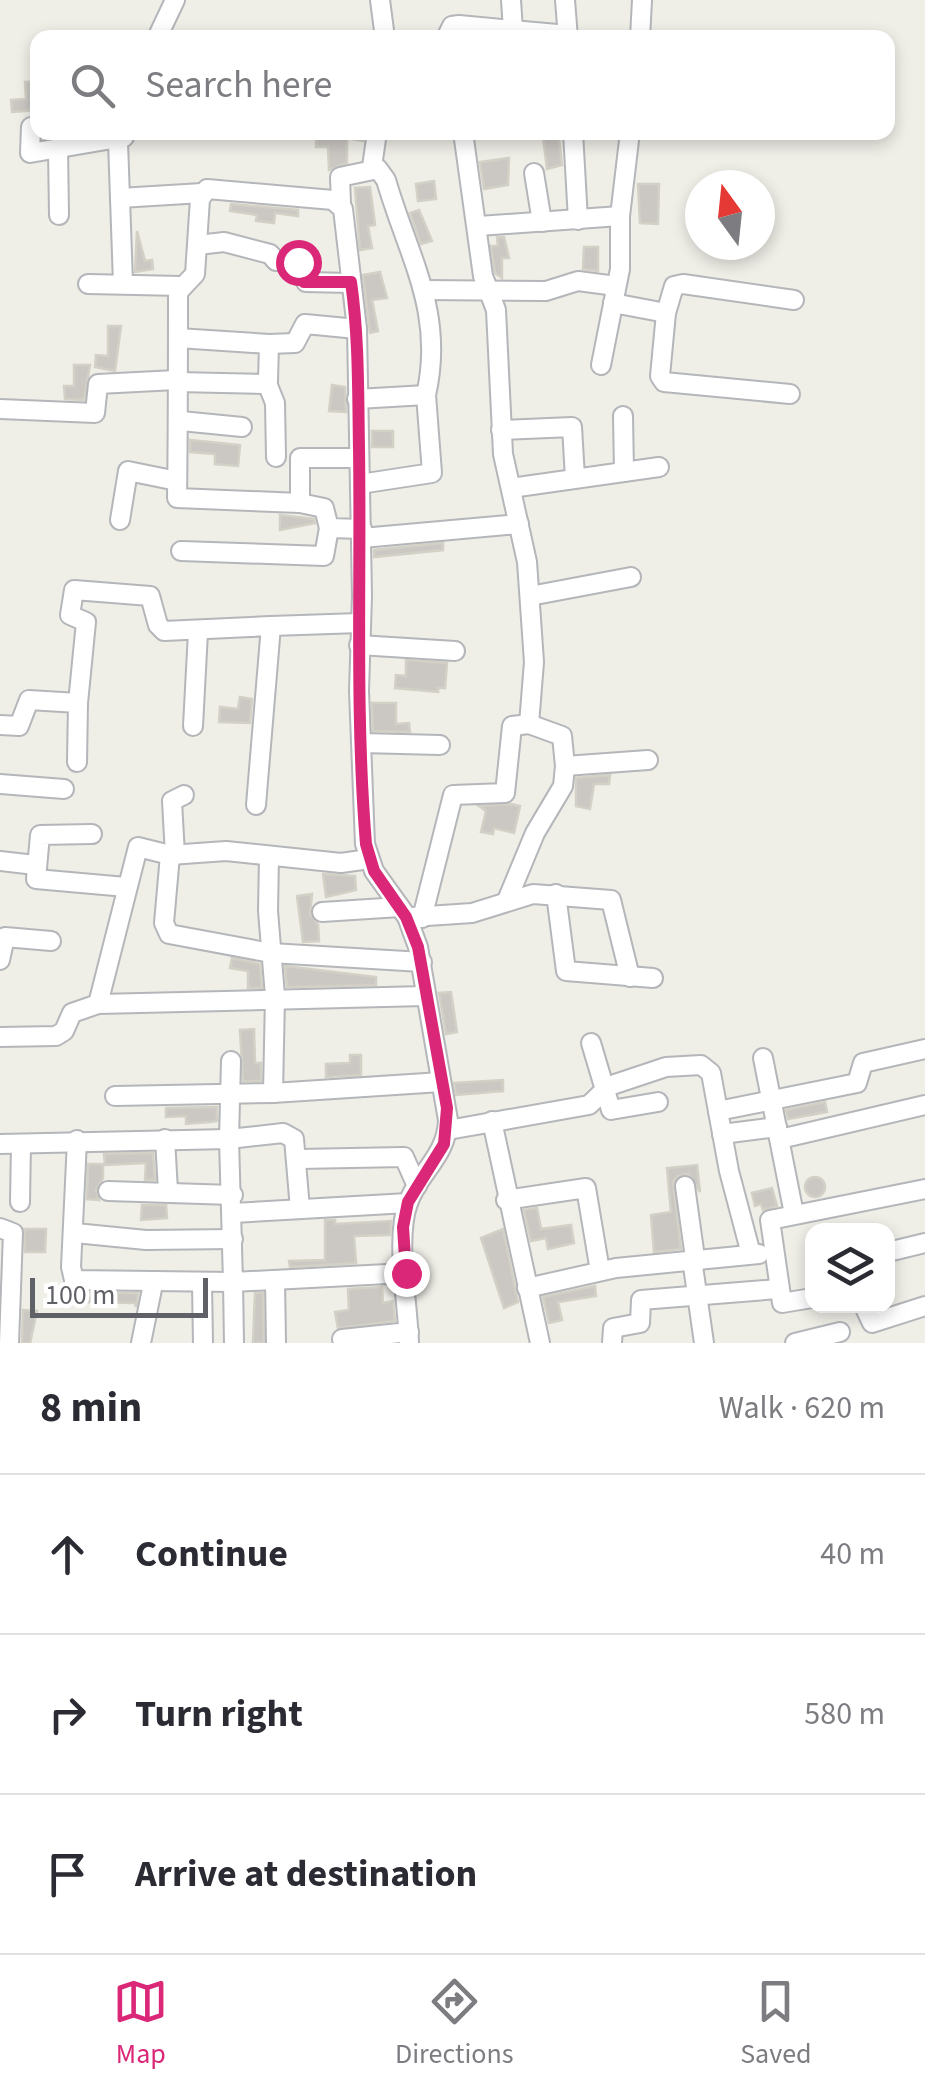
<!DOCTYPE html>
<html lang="en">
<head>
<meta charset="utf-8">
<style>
	:root { --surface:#fff; --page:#f2f2f3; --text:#2b2b33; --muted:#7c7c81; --line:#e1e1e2; --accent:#db2777 }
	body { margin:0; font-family:"Source Sans 3",sans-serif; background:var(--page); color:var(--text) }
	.controls { position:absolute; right:30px; bottom:30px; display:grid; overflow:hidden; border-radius:20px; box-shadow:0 5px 15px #0003 }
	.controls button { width:90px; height:90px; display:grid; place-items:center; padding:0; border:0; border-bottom:2px solid var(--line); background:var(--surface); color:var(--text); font:50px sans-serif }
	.compass { position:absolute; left:685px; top:170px; width:90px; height:90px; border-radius:50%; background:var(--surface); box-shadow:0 5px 15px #0003; rotate:345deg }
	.scale { position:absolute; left:30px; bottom:25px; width:178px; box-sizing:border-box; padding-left:10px; border:5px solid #5f6166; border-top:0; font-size:28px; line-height:35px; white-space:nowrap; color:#5f6166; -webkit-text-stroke:8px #fff; paint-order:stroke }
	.stop { position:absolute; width:30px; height:30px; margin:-22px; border:8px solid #db2777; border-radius:50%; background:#fff }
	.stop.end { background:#db2777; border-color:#fff; box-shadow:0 2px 10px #0008 }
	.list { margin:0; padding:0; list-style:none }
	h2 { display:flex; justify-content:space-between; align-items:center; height:130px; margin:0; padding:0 40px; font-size:42px }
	h2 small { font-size:32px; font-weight:400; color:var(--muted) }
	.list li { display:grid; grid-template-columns:65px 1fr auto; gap:30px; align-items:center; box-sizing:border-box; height:160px; padding:0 40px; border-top:2px solid var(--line) }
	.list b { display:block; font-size:38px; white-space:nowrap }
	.list em { font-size:32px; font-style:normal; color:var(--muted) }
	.icon { flex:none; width:55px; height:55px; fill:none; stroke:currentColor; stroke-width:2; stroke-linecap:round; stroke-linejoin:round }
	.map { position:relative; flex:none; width:925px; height:1343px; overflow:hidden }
	.search { position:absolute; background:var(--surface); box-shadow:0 5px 15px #0003; left:30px; right:30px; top:30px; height:110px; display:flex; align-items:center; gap:25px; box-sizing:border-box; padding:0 35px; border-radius:20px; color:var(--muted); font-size:38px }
	.sheet { height:610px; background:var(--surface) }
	nav { display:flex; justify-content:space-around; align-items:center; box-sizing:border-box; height:140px; border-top:2px solid var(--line); background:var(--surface); font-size:28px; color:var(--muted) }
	nav a { display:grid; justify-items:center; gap:5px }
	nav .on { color:var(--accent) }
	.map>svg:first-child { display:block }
</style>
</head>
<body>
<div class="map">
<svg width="925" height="1343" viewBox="0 0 925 1343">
	<rect width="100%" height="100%" fill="#efeee7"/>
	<g fill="#cbc8c4" stroke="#d3d0c6" stroke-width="2.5">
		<path d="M36 81 38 110 12 112 11 100 26 99 25 82Z"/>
		<path d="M328 132H364L363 141 347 138V163L329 170 328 147H316V138L328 137Z"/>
		<path d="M543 137 559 138 562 165 547 169Z"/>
		<path d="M509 158 508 185 484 189 480 162Z"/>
		<path d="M434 181 436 199 418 201 416 184Z"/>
		<path d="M638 184H659L658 224 640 223Z"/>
		<path d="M370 187 375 225 368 226 372 248 360 250 355 188Z"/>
		<path d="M231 204 298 210V216L275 213 274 223 256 221 257 215 230 211Z"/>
		<path d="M419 210 432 241 421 244 410 213Z"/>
		<path d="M137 231 145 261 152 260 153 269 135 272Z"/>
		<path d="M497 237H504L509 258H502V278L495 273 491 246H498Z"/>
		<path d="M584 247H598V271L583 269Z"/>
		<path d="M380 272 387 298 372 300 378 331 370 333 363 275Z"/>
		<path d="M108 326H121L115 371 95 367 96 355 108 356Z"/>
		<path d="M74 365H90L84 400 65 399 64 386H74Z"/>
		<path d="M332 385 345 387 346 412 329 411Z"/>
		<rect x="372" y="431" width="21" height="16"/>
		<path d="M190 440 240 445 238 466 215 464V454L190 452Z"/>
		<path d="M280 515 314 519 315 523 280 530Z"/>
		<path d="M443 543V550L374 557V550Z"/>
		<path d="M406 660 447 663 445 688H438V692L395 688 396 675 406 676Z"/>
		<path d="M240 697 252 699 250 723 219 722 220 707 238 709Z"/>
		<path d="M372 703H396V724L409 723 410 732 373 731Z"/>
		<path d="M610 775 609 784H594L590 809 576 806V778Z"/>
		<path d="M511 804 520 806 514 833 494 828 493 834 481 832 486 811 479 806Z"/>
		<path d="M323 874 355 876 356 890 326 897Z"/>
		<path d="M312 894 310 914 318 924 319 941 303 942 297 896Z"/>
		<path d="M232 958 260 964 262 988H248V971L230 968Z"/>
		<path d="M285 966 376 977V985L287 987Z"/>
		<path d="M451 992 457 1032 446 1034 439 993Z"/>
		<path d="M254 1029 255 1063H261V1081H243L240 1030Z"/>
		<path d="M350 1055H361V1075L326 1077V1064L350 1063Z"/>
		<path d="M503 1080V1091L456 1095 454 1083Z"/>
		<path d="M825 1102 827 1112 788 1119 786 1110Z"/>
		<path d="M217 1107V1121L210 1122 186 1124V1116L166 1117V1108Z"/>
		<path d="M153 1153 155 1180H145L146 1163 105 1165 104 1154Z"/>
		<path d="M88 1164H103V1178L96 1190 99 1200 87 1199Z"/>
		<path d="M697 1165 700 1192 689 1174 678 1176 673 1182 681 1249 654 1252 651 1215 671 1212 667 1168Z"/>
		<circle cx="815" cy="1187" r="10"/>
		<path d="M772 1188 777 1206 763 1210 761 1204 755 1206 752 1193Z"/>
		<path d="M142 1205H166L167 1218 141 1220Z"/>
		<path d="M537 1208 541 1229 571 1225 574 1243 548 1249 546 1238 531 1241 524 1210Z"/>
		<path d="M325 1220H335V1224L391 1221 390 1235 354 1236 356 1263 290 1267 289 1261 325 1260Z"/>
		<path d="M24 1229H46L45 1252H25Z"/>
		<path d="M503 1229 518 1302 504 1308 481 1238Z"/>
		<path d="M595 1286 596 1296 558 1302 562 1320 549 1323 543 1297Z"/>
		<path d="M382 1287 383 1303 393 1301 395 1321 338 1328 335 1312 349 1310 348 1289Z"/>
		<path d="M77 1293H138L136 1307 135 1303 76 1302Z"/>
		<path d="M255 1293H263L264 1343H253Z"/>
		<path d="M23 1310 37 1311 30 1343H22Z"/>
	</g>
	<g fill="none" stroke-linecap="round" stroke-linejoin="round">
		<g stroke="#b4b6ba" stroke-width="22">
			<g id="minor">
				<path d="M380 0 385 38"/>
				<path d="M511 0 513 30"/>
				<path d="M565 0 568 38"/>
				<path d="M157 38 175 0"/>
				<path d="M446 38 452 26 459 25 568 35"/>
				<path d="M640 38 642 0"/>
				<path d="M31 127 30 153 124 137"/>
				<path d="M573 132 578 220"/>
				<path d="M118 142 123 283"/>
				<path d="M58 149 59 215"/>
				<path d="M372 167 377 132"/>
				<path d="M534 173 542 222"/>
				<path d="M120 198 202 193"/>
				<path d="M341 204 340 177 378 169 386 180C408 256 445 312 426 395L357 399"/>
				<path d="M479 226 620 216"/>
				<path d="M198 245 224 242 270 254 276 261 298 262 306 282 351 283"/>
				<path d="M88 284 181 286"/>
				<path d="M426 290 546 291 578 281 616 286"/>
				<path d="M613 303 666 313 660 376 664 382 790 394"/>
				<path d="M666 313 674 286 683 284 794 300"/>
				<path d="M269 344 295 343 305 324 357 329"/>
				<path d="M601 365 620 269V216L630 132"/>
				<path d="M177 382 264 384 268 381 269 344 178 338"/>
				<path d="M267 383 275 403 276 457"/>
				<path d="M0 409 95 413 98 384 176 380"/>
				<path d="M623 416 624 472"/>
				<path d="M181 421 242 427"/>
				<path d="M501 430 572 427 575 478"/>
				<path d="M359 458H300V503L177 498C178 429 178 361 178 292L195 274 200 199 207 189 333 200 343 209 357 329 362 596 359 691 365 844 374 871 407 917 418 947 448 1120C447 1156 419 1172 408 1203 395 1239 408 1304 409 1343"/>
				<path d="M360 484 432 473 426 395"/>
				<path d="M511 488 659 467"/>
				<path d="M300 503 324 508 329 528 362 529"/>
				<path d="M120 520 128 471 177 481"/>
				<path d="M362 538 519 524"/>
				<path d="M181 551 324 556 329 528"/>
				<path d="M530 596 631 577"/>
				<path d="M271 626 360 623"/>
				<path d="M359 645 455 651"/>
				<path d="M529 724 562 736 565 766 648 760"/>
				<path d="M0 725 19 726 29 700 78 703 86 622 70 615 74 590 150 596 158 625 164 631 271 626 256 805"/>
				<path d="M193 726 198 632"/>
				<path d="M362 743 440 745"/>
				<path d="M77 762 78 703"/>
				<path d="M0 784 64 789"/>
				<path d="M92 834 40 835 36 879 126 887"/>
				<path d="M170 855 164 923 169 934 271 953 422 962"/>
				<path d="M175 855 172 801 184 795"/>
				<path d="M269 857 268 911 275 996 273 1093"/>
				<path d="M0 861 35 865"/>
				<path d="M556 894 566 971 653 978"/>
				<path d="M508 898 535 833 563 786 565 766"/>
				<path d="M322 912 400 907"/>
				<path d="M412 917 472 913 533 894 611 900 630 977"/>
				<path d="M422 918 453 795 505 793 512 726 529 724 534 662 527 562 503 454 496 310 483 276 463 132"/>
				<path d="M0 960 5 937 51 941"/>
				<path d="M98 1004 138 847 170 855 226 851 341 863 369 859"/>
				<path d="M0 1037 56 1036 64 1031 72 1013 98 1004 425 996"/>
				<path d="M591 1043 611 1110 658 1102"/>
				<path d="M763 1058 794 1214"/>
				<path d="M231 1061 229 1139 283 1133 294 1139 300 1209"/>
				<path d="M115 1096 273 1093 441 1082"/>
				<path d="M718 1111 857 1083 863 1063 925 1049"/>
				<path d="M492 1121 540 1343"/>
				<path d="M448 1130 589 1105 609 1086 666 1067 701 1065 711 1073 729 1171 751 1254"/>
				<path d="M722 1134 777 1127"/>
				<path d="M165 1139 168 1191"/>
				<path d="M780 1139 925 1105"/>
				<path d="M77 1140 71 1267 74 1280 233 1282 234 1343"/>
				<path d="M0 1144 229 1139 233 1282 406 1273"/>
				<path d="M299 1159 404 1157 417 1186"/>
				<path d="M685 1186 695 1258"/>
				<path d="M108 1191 233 1195"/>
				<path d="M506 1200 586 1188 600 1271"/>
				<path d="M20 1202 21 1144"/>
				<path d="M233 1213 408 1203"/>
				<path d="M0 1228 13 1233 9 1343"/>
				<path d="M75 1233 146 1240 233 1239"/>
				<path d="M888 1252 925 1243"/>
				<path d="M692 1259 704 1343"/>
				<path d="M275 1280 276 1343"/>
				<path d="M202 1283 203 1343"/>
				<path d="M527 1288 616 1268 759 1254"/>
				<path d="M812 1298 782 1303 770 1220 925 1189"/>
				<path d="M864 1306 872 1323 925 1306"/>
				<path d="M342 1339 409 1332"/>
				<path d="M141 1343 153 1284"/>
				<path d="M612 1343 613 1328 640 1323 641 1300 778 1289"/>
				<path d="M795 1343 840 1332"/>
			</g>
		</g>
		<use href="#minor" stroke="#fff" stroke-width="18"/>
	</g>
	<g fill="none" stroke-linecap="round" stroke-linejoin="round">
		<path stroke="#db2777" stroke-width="12" d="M298 262 304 282H351C359 338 358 393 359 449 361 581 355 713 366 844L374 871 406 917 418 947 447 1108 444 1144 408 1202 403 1227 406 1273"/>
	</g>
</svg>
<div class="controls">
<button><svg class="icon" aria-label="layers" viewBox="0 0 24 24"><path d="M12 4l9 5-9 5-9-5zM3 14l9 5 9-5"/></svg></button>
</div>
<svg class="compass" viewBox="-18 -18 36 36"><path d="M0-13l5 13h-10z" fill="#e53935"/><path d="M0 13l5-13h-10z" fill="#7c7c81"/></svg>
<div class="scale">100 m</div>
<div class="stop" style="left:298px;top:262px"></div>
<div class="stop end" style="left:406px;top:1273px"></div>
<div class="search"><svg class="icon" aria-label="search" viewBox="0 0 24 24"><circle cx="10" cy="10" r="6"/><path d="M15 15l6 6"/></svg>Search here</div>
</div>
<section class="sheet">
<h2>8 min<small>Walk · 620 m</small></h2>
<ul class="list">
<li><svg class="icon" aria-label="ahead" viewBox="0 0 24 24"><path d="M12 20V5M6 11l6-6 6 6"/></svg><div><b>Continue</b></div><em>40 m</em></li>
<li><svg class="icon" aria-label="right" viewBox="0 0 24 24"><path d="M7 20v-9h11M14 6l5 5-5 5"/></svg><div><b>Turn right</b></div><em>580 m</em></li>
<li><svg class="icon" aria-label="arrive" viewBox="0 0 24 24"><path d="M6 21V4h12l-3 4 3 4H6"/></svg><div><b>Arrive at destination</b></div></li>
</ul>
</section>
<nav>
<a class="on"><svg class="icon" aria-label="map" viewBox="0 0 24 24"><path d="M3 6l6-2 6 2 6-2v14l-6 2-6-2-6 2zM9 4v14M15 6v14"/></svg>Map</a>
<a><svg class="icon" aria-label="directions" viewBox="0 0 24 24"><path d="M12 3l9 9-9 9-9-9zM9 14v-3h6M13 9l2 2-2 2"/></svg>Directions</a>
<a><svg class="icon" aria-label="saved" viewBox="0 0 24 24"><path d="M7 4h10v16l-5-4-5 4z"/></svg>Saved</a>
</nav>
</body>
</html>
